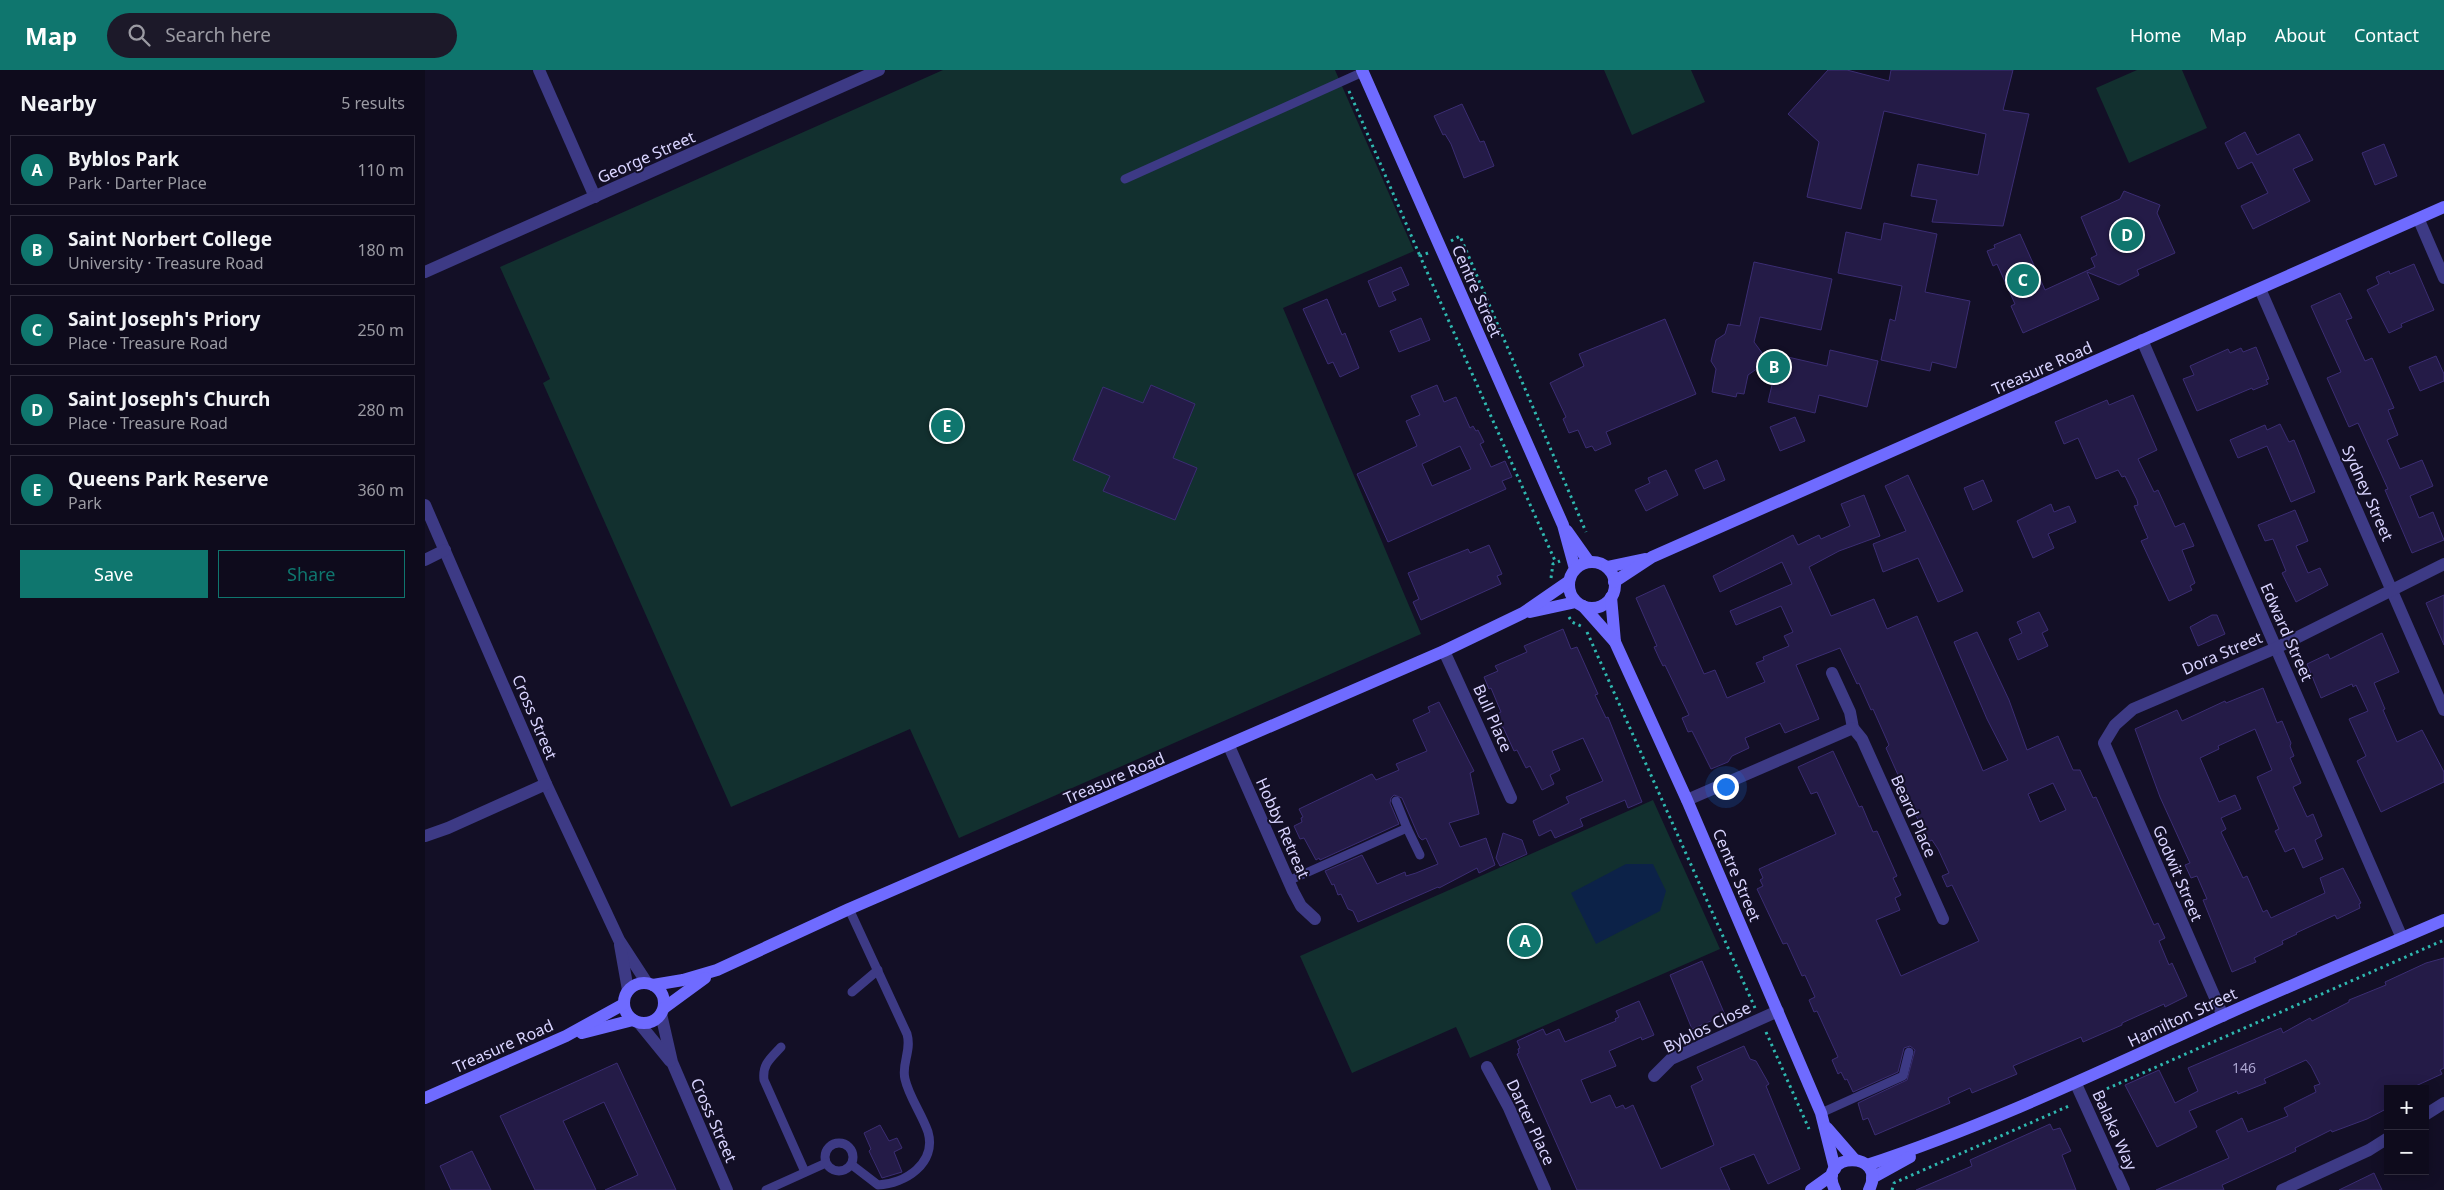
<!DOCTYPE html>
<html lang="en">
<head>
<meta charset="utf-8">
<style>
	:root { --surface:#0e0b1c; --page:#1c1929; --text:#f1f3f6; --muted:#9b9ba3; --line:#2e2b3b; --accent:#0f766e }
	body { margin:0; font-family:"Noto Sans",sans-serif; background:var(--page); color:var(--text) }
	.controls { position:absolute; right:15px; bottom:15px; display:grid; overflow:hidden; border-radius:0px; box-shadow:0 2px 12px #0003 }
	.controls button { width:45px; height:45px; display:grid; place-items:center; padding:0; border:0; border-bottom:1px solid var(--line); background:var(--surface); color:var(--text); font:25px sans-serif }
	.you { position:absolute; left:1300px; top:716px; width:18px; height:18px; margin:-12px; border:4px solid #fff; border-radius:50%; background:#1a73e8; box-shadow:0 0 0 8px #1a73e833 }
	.badge { display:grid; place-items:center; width:32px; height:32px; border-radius:50%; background:var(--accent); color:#fff; font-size:16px; font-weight:700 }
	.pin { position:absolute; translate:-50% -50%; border:2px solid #fff; box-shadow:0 1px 5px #0006 }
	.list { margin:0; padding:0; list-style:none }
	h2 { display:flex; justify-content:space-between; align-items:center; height:65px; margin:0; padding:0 20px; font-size:21px }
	h2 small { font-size:16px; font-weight:400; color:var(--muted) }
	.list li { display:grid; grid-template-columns:32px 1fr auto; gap:15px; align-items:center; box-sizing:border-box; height:70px; margin:0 10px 10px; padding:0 10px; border:1px solid var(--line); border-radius:0px }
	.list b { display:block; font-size:19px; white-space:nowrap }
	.list p { margin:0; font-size:16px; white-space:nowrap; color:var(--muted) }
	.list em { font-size:16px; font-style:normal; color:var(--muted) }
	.actions { display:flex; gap:10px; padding:15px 20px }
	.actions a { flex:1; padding:11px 0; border:1px solid var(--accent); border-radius:0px; text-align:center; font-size:18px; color:var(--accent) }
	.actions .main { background:var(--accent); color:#fff }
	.icon { flex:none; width:28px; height:28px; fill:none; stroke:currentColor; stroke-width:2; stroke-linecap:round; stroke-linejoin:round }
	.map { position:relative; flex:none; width:2019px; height:1120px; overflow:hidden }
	header { display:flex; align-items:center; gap:30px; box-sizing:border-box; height:70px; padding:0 25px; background:var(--accent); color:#fff }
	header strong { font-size:24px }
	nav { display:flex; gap:28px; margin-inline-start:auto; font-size:18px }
	.search { width:350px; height:45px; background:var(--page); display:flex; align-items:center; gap:12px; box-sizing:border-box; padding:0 18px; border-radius:28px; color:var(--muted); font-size:19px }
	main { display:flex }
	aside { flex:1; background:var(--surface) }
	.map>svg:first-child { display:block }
</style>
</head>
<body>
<header>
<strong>Map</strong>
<div class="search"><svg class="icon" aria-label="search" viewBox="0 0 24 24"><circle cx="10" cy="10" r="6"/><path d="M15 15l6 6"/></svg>Search here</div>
<nav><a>Home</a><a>Map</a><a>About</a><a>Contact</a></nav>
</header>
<main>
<aside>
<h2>Nearby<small>5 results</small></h2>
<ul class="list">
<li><span class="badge">A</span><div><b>Byblos Park</b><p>Park · Darter Place</p></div><em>110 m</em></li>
<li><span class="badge">B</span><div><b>Saint Norbert College</b><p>University · Treasure Road</p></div><em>180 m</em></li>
<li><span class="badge">C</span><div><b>Saint Joseph's Priory</b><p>Place · Treasure Road</p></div><em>250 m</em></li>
<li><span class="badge">D</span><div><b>Saint Joseph's Church</b><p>Place · Treasure Road</p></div><em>280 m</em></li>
<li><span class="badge">E</span><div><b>Queens Park Reserve</b><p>Park</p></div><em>360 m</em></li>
</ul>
<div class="actions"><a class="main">Save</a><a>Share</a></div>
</aside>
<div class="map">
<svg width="2019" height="1120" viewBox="0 0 2019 1120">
	<rect width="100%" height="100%" fill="#130f26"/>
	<g fill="#12302f">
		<path d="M518 0H910L989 181 858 238 996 564 534 768 485 659 306 737 118 313 125 309 75 197Z"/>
		<path d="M1179 0H1266L1280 32 1207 65Z"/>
		<path d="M1712 0H1757L1782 58 1704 93 1671 18Z"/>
		<path d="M1228 730 1295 879 1045 988 1031 957 927 1003 875 886Z"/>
	</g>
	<path fill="#0c2248" d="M1201 794H1228L1241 821 1235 841 1171 874 1146 823Z"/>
	<g fill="#241b47" stroke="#3b2d73" fill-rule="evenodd">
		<path d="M1403 0H1422L1464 11 1466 0H1588L1578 40 1604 44 1578 156 1507 152 1512 130 1486 126 1493 94 1553 105 1561 64 1459 41 1436 139 1382 127 1394 72 1363 44Z"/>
		<path d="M1037 34 1055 72 1059 71 1069 96 1039 108 1026 74 1020 64 1018 65 1009 46Z"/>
		<path d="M1820 62 1832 85 1874 64 1888 90 1868 99 1885 131 1828 159 1816 136 1843 123 1827 92 1813 99 1800 73Z"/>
		<path d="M1959 74 1972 106 1950 115 1937 83Z"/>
		<path d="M1699 121 1735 135 1732 143 1750 183 1712 200 1714 205 1694 215 1662 202 1674 229 1598 263 1586 236 1590 234 1572 194 1568 196 1562 181 1570 178 1569 175 1595 164 1620 220 1670 197 1666 188 1672 185 1656 147 1695 129Z"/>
		<path d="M1459 153 1512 164 1500 222 1545 231 1531 298 1507 292 1505 301 1456 290 1465 249 1470 251 1477 216 1413 203 1421 162 1456 170Z"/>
		<path d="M1329 192 1407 209 1396 260 1335 247 1329 272 1343 291 1323 305 1319 324 1312 323 1311 327 1287 322 1291 299 1286 291 1291 270 1300 264 1303 254 1315 256Z"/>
		<path d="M1989 194 2009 240 1976 254 1977 257 1964 263 1942 220 1954 214 1951 207 1964 201 1965 204Z"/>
		<path d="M976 197 984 215 967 222 971 230 954 237 943 211Z"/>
		<path d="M1915 223 1927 248 1921 250 1940 291 1947 288 1969 338 1963 340 1973 365 1962 370 1975 399 1997 390 2008 416 1985 426 1994 448 2008 442 2019 470 1987 483 1960 420 1963 419 1933 353 1924 357 1902 308 1916 302 1886 236Z"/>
		<path d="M902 229 917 265 920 263 934 298 915 307 908 292 903 294 878 239Z"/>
		<path d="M996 248 1005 270 974 282 965 261Z"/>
		<path d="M1240 249 1271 324 1181 362 1186 374 1170 381 1167 376 1161 378 1153 360 1144 363 1138 349 1141 347 1125 313 1159 296 1154 284Z"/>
		<path d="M1831 277 1844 309 1841 310 1843 314 1828 320 1827 318 1772 341 1758 309 1769 305 1765 296 1803 279 1805 283 1816 278 1818 282Z"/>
		<path d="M1405 280 1453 291 1442 337 1394 325 1390 343 1343 332 1354 285 1402 296Z"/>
		<path d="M2011 286 2019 304V311L1995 321 1984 297Z"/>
		<path d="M726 315 770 334 748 388 772 398 750 450 678 421 685 406 648 390 678 317 718 333Z"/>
		<path d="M1012 315 1019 332 1031 327 1045 358 1048 356 1051 361 1053 360 1059 372 1055 374 1066 397 1080 391 1087 407 1077 411 1081 419 963 472 932 404 992 376 981 351 995 345 986 326ZM1035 376 1046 399 1007 416 997 394Z"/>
		<path d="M1708 325 1732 380 1713 389 1729 422 1733 420 1750 457 1759 453 1769 476 1757 480 1770 513 1765 516 1767 520 1744 531 1716 471 1723 468 1709 436 1713 435 1712 430 1700 406 1697 407 1693 400 1671 409 1653 368 1639 374 1630 352 1682 330 1684 335Z"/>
		<path d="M1370 347 1380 371 1355 381 1345 357Z"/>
		<path d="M1855 354 1864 372 1869 370 1890 422 1866 432 1842 376 1813 388 1805 370 1840 355 1842 360Z"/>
		<path d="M1292 390 1300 410 1279 419 1270 400Z"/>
		<path d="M1241 400 1253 425 1221 441 1210 420 1225 413 1223 408Z"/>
		<path d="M1483 405 1538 521 1513 532 1493 488 1458 502 1448 474 1481 461 1460 416Z"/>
		<path d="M1558 410 1567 431 1548 440 1539 418Z"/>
		<path d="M1439 425 1455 466 1414 481 1384 497 1406 546 1449 529 1462 559 1492 546 1558 701 1583 690 1562 649 1529 572 1552 562 1584 630 1602 680 1633 666 1648 700H1655L1668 728 1671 727 1729 855 1733 853 1740 868 1734 871 1744 895 1747 893 1762 926 1740 937 1739 934 1697 953V955L1658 972 1656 967 1588 996 1592 1004 1547 1023 1545 1018 1523 1028 1525 1033 1450 1065 1443 1048 1438 1050 1433 1033 1482 1010 1490 980 1485 976 1479 978 1473 1002 1428 1022 1422 1009 1420 1010 1416 1002 1413 1004 1407 990 1413 987 1392 941 1389 942 1384 930 1390 927 1380 905 1377 906 1362 873 1358 874 1332 819 1338 816 1335 810 1338 808 1334 799 1411 764 1392 722 1386 724 1373 697 1408 681 1434 737 1437 736 1448 762 1452 761 1472 806 1468 808 1476 825 1470 828 1475 840 1451 850 1476 906 1554 871 1527 815 1522 817 1517 806 1524 803 1513 779 1507 770 1503 772 1461 678 1464 675 1448 639 1446 640 1434 613 1432 614 1415 578 1371 595 1394 649 1360 663 1355 653 1320 668 1324 678 1307 686 1303 692 1286 699 1267 661 1263 662 1257 648 1264 645 1240 595 1238 596 1234 588 1229 577 1232 576 1211 528 1239 515 1279 604 1290 600 1302 628 1340 612 1331 593 1339 590 1338 587 1364 576 1359 566 1368 562 1356 536 1311 555 1305 541 1367 514 1357 492 1295 522 1288 506 1368 465 1373 475 1394 465 1396 469 1425 456 1416 434ZM1628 713 1641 740 1615 752 1603 724Z"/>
		<path d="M1626 434 1629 442 1644 436 1651 452 1623 464 1629 478 1608 488 1592 451Z"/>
		<path d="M1870 440 1883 471 1871 476 1883 503 1895 498 1903 515 1871 532 1857 503 1861 501 1848 469 1840 471 1833 455Z"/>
		<path d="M1064 475 1077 504 1072 506 1076 514 996 550 988 532 994 529 983 503 1043 479 1045 483Z"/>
		<path d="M2019 525V575L2001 533Z"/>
		<path d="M1614 542 1623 560 1617 563 1623 576 1593 590 1584 569 1597 563 1592 552Z"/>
		<path d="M1787 545H1792L1800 564 1773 576 1765 557Z"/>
		<path d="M1138 559 1146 579 1152 577 1173 624 1170 625 1181 648 1183 647 1217 732 1203 738 1200 730 1155 749 1158 756 1130 768 1126 760 1114 766 1108 751 1144 733 1141 727 1178 711 1158 668 1127 681 1135 700 1125 705 1129 714 1117 720 1105 696 1101 698 1092 680 1089 681 1078 657 1076 658 1070 645 1076 642 1066 618 1064 619 1059 607 1073 601 1070 596 1102 582 1099 576Z"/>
		<path d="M1957 563 1974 602 1949 613 1960 639 1958 640 1972 672 1997 660 2019 702V712L1956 742 1932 691 1941 686 1924 649 1943 641 1931 615 1928 617 1927 614 1896 628 1882 594 1903 584 1905 589Z"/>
		<path d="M1838 618 1852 653 1857 651 1866 673 1865 676 1869 686 1865 688 1876 713 1868 717 1882 747 1888 744 1897 766 1890 770 1898 789 1878 798 1869 778 1860 782 1850 761 1854 759 1832 707 1847 700 1830 659 1793 676 1794 679 1775 688 1794 732 1810 725 1816 739 1796 748 1801 759 1796 762 1818 808 1822 806 1838 842 1842 840 1846 848 1900 823 1895 808 1918 798 1936 833 1934 834 1935 838 1912 849 1910 845 1871 863 1872 864 1857 871 1858 874 1829 888 1831 892 1807 902 1778 830 1782 829 1772 806 1766 808 1760 795 1765 793 1735 727 1710 659 1752 640 1757 651 1800 631 1801 633Z"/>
		<path d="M1014 632 1049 701 1045 703 1054 744 1024 753 1035 777 1061 768 1070 795 1054 803 1052 798 1014 818 1013 817 933 852 928 841 923 839 916 824 913 825 909 814 907 815 900 801 937 785 952 814 980 802 981 806 991 803 1013 794 1001 768 997 770 994 767 977 728 969 725 966 728 965 733 974 754 895 790 894 788 891 790 879 768 875 769 869 756 877 752 876 748 878 747 874 739 947 704 951 710 974 700 971 694 1002 681 988 650 1005 642 1003 637Z"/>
		<path d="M1078 763 1097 770 1102 784 1075 796 1071 788Z"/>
		<path d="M2019 888V998L2015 1000 2017 1004 1984 1019H1963V1038L1942 1049 1907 1062 1906 1060 1870 1078 1871 1081 1797 1115 1799 1120H1731L1804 1088 1791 1061 1817 1048 1823 1062 1863 1046 1859 1038 1891 1022 1889 1016 1895 1014 1886 996 1881 990 1839 1009 1841 1013 1813 1024 1812 1021 1764 1041 1772 1057 1732 1077 1700 1015 1734 1000 1750 1033 1773 1021 1763 998 1856 958 1858 963 1885 948 1887 951 1924 932V930L1961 915 1960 912 2001 893Z"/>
		<path d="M1277 891 1300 945 1267 959 1245 905Z"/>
		<path d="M1214 931 1229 965 1217 970 1216 967 1184 981 1191 996 1156 1010 1166 1033 1185 1025 1191 1038 1198 1035 1200 1039 1208 1035 1236 1099 1289 1075 1266 1016 1278 1010 1272 997 1319 976 1325 989 1331 991 1344 1014 1341 1016 1375 1099 1343 1114 1329 1084 1295 1098 1305 1120H1152L1092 984 1094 983 1093 979 1095 978 1092 971 1118 959 1121 965 1134 959 1140 972 1191 951 1190 949 1194 947 1191 941Z"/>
		<path d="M192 993 251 1120H180L213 1105 179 1032 138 1051 171 1120H110L75 1046Z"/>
		<path d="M1625 1054 1628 1060 1635 1058 1646 1081 1637 1085 1651 1120H1491L1547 1096 1545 1090Z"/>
		<path d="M455 1055 464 1071 472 1068 477 1078 469 1082 477 1102 457 1108 444 1081 446 1079 439 1063Z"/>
		<path d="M47 1081 66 1120H26L15 1096Z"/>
		<path d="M1949 1103 1957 1120H1914Z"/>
	</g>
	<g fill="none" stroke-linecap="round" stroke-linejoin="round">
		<g stroke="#2fb8b0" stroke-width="3" stroke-dasharray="2.5 4" stroke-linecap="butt">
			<path d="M924 21 995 186"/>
			<path d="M1026 171 1035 166 1161 462"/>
			<path d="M1003 183 995 186 1131 493"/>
			<path d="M1126 508 1128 494 1135 491"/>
			<path d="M1144 547 1147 552 1158 557"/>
			<path d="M1162 562 1330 938"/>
			<path d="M1341 962 1384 1059"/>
			<path d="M1670 1024 2019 870"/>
			<path d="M1467 1120 1469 1113 1646 1035"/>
		</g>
		<g stroke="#3d3a85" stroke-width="9">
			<path d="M700 109 938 2"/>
			<path d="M982 758 995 785"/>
			<path d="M863 811 982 758 971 731"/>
			<path d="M424 839 482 964C487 981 476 994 480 1009 484 1027 497 1044 503 1062 512 1093 480 1114 453 1115L427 1095"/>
			<path d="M427 922 453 900"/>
			<path d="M356 977C346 988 337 994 339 1010L380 1102"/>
			<path d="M1396 1043 1478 1006 1484 982"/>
			<circle cx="414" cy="1087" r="14"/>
			<path d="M341 1120 401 1093"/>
		</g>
		<g stroke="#3d3a85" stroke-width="12">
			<path d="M114 0 170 127"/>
			<path d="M1994 150 2019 208"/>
			<path d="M0 202 454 0"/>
			<path d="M1835 219 2019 640"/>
			<path d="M1717 270 1977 868"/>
			<path d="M0 435 121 714 194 870 222 913"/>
			<path d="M0 490 20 480"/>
			<path d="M1019 581 1086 728"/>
			<path d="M1407 603 1425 642 1428 658 1437 669 1518 849"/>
			<path d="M804 676 868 821 876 836 890 849"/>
			<path d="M1262 730 1428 658"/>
			<path d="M0 766 23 758 121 714"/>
			<path d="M195 875 203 920"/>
			<path d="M236 944 247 992 302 1120"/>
			<path d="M1798 946 1679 673 1690 655 1708 639 1851 578 2019 494"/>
			<path d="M214 953 245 991"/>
			<path d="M1062 997 1084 1038 1120 1120"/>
			<path d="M1229 1006 1246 989 1353 941"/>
			<path d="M1651 1014 1699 1120"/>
			<path d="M2000 1045 2019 1033"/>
			<path d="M1857 1120 1944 1080 1963 1068"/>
		</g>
		<g stroke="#6f6bff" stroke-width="12">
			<path d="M937 0 1138 455 1150 499"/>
			<path d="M1142 461 1164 492"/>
			<circle cx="1167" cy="515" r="23"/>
			<path d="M1182 497 1220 489"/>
			<path d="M1189 512 1227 487 2019 137"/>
			<path d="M1186 527 1190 572"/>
			<path d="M1158 536 1190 572 1262 730 1396 1043 1410 1099"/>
			<path d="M1105 542 1151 532"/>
			<circle cx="219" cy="933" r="20"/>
			<path d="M228 915 258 910 292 900 424 839 1019 581 1098 543 1143 512"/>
			<path d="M239 938 280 908"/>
			<path d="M157 963 208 950"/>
			<path d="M0 1028 141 966 199 934"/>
			<path d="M1402 1058 1429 1089"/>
			<path d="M1442 1095C1564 1055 1680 999 1797 946 1871 913 1945 882 2019 850"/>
			<path d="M1447 1108 1485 1087"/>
			<path d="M1386 1120 1407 1105"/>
			<path d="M1410 1120C1390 1081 1464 1080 1444 1120"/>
		</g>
	</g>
	<g text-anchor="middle" stroke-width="4" stroke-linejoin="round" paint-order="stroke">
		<g font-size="14" fill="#aca6d1">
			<text x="1819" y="1003">146</text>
		</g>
		<g font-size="16" fill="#d9d4ff" stroke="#130f26">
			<text transform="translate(221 87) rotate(-24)" y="6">George Street</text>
			<text transform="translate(1052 221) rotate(66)" y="6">Centre Street</text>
			<text transform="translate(1617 298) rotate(-24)" y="6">Treasure Road</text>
			<text transform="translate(1943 423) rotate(66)" y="6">Sydney Street</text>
			<text transform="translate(1862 562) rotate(66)" y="6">Edward Street</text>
			<text transform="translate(1797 583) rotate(-23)" y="6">Dora Street</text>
			<text transform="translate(110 647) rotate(67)" y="6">Cross Street</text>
			<text transform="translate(1068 648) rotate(66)" y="6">Bull Place</text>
			<text transform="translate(689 708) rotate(-23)" y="6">Treasure Road</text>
			<text transform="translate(1489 746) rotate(66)" y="6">Beard Place</text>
			<text transform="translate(858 758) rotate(66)" y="6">Hobby Retreat</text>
			<text transform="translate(1753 803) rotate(67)" y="6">Godwit Street</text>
			<text transform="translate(1312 805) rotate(67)" y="6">Centre Street</text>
			<text transform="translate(1757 947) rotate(-25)" y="6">Hamilton Street</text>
			<text transform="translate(1282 957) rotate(-26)" y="6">Byblos Close</text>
			<text transform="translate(78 976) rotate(-24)" y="6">Treasure Road</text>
			<text transform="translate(289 1050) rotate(66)" y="6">Cross Street</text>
			<text transform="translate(1106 1052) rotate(65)" y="6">Darter Place</text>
			<text transform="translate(1690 1060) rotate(66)" y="6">Balaka Way</text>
		</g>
	</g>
</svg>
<div class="controls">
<button>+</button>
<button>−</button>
</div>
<div class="you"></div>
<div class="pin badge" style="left:1100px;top:871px">A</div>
<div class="pin badge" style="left:1349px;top:297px">B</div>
<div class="pin badge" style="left:1598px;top:210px">C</div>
<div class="pin badge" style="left:1702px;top:165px">D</div>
<div class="pin badge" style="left:522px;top:356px">E</div>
</div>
</main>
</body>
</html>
